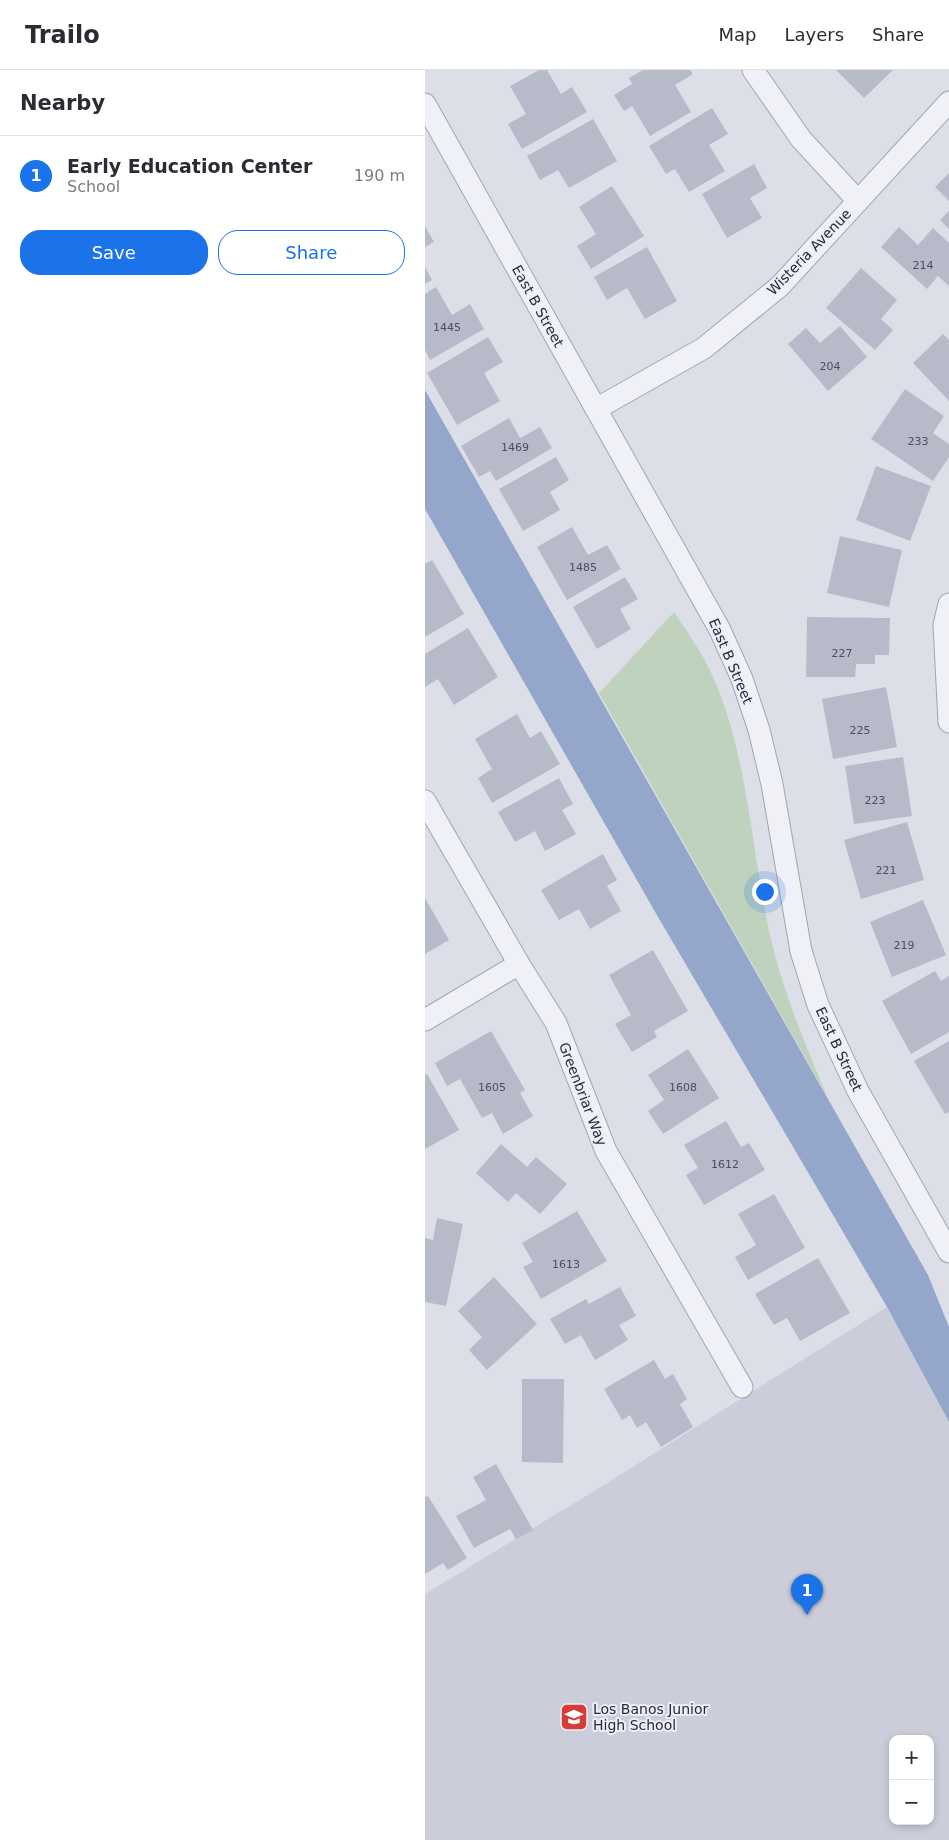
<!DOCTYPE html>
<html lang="en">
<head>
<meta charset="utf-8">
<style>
	:root { --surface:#fff; --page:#f2f2f3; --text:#2b2b33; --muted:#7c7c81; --line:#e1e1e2; --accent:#1a73e8 }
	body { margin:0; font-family:"DejaVu Sans",sans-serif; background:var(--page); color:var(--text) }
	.controls { position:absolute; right:15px; bottom:15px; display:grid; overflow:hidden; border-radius:10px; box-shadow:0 2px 8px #0003 }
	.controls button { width:45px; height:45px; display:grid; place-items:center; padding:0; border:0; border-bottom:1px solid var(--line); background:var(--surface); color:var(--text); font:25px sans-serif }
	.you { position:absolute; left:339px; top:821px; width:18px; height:18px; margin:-12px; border:4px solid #fff; border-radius:50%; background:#1a73e8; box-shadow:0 0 0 8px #1a73e833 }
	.badge { display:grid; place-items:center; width:32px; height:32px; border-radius:50%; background:var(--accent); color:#fff; font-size:16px; font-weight:700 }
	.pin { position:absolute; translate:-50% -41px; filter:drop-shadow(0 1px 2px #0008) }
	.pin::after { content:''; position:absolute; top:26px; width:18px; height:15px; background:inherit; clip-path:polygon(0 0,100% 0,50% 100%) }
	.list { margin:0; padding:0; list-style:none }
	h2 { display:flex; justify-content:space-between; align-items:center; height:65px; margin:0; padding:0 20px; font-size:21px }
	h2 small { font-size:16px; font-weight:400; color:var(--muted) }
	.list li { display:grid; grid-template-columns:32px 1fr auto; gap:15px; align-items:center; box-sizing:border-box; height:80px; padding:0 20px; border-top:1px solid var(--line) }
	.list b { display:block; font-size:19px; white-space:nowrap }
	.list p { margin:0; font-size:16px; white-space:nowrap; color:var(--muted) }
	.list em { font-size:16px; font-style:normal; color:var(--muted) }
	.actions { display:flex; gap:10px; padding:15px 20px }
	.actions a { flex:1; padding:11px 0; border:1px solid var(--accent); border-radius:20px; text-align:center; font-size:18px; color:var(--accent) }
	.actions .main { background:var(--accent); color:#fff }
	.map { position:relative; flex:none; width:524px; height:1770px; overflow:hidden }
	header { display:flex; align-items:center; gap:30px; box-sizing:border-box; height:70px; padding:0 25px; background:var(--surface); border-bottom:1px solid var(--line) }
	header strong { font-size:24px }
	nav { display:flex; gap:28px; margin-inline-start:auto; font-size:18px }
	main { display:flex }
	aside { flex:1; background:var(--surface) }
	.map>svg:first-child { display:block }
</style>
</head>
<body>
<header>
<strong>Trailo</strong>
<nav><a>Map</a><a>Layers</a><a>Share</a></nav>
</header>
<main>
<aside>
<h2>Nearby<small></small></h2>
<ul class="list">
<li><span class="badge">1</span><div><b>Early Education Center</b><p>School</p></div><em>190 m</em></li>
</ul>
<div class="actions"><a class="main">Save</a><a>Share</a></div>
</aside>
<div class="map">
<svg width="524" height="1770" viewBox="0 0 524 1770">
	<rect width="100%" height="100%" fill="#dddfe8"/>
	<path fill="#cbceda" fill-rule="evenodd" d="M462 1237 524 1352V1770H0V1524L169 1421ZM468 1669H505V1751H468Z"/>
	<path fill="#bfd2bd" d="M249 542C263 563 278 584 288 607 321 680 326 772 342 851 354 912 378 969 402 1026L174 623Z"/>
	<path fill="#95a6cb" d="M0 320 503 1205 524 1257V1352L462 1237 233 847 0 439Z"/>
	<g fill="#b7bac8">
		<path d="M114 0H122L136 24 147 17 162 42 97 79 83 54 101 44 85 16Z"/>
		<path d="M218 0H265L268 4 250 15 266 42 225 66 207 36 199 41 189 25 207 14 204 8Z"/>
		<path d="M411 0H468L439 28Z"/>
		<path d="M287 38 303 64 284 75 300 101 264 122 250 99 241 104 224 76Z"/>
		<path d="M168 49 192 91 144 118 133 100 115 110 102 86Z"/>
		<path d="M329 94 342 118 325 128 337 148 302 168 277 124Z"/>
		<path d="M524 103V131L510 117Z"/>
		<path d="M187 116 219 166 166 199 152 176 171 164 154 137Z"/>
		<path d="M524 141V159L515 150Z"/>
		<path d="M0 156 9 172 0 177Z"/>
		<path d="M474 157 493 175 508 158 524 173V216L513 206 502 219 456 177Z"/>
		<path d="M222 177 252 231 220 249 202 218 182 230 169 207Z"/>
		<path d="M0 197 7 210 0 214Z"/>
		<path d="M436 198 472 230 456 249 468 260 450 280 401 238Z"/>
		<path d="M11 217 27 245 45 234 59 259 5 290 0 280V224Z"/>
		<path d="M415 256 442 287 403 321 363 274 381 258 395 273Z"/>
		<path d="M518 264 524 270V331L488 293Z"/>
		<path d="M63 267 78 292 59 303 75 331 32 355 2 303Z"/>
		<path d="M480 319 519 346 508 363 524 374V387L508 411 446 369Z"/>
		<path d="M84 348 95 368 115 357 127 378 71 411 65 401 54 407 36 376Z"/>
		<path d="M131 387 144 410 125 422 135 440 98 461 74 419Z"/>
		<path d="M451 396 506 416 485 471 431 450Z"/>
		<path d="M147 457 163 485 182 475 196 499 142 530 112 477Z"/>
		<path d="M415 466 477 480 464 537 402 523Z"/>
		<path d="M7 490 39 544 0 567V494Z"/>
		<path d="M200 507 213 529 195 539 206 559 172 579 148 537Z"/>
		<path d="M382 547 465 548 464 585H450V594H431L430 607H381Z"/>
		<path d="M43 558 73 607 29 635 13 609 0 617V584Z"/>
		<path d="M461 617 472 677 408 689 397 629Z"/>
		<path d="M92 644 105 668 116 661 135 694 67 733 53 708 67 699 50 669Z"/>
		<path d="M478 687 487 746 429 754 420 696Z"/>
		<path d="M134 708 148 734 137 740 151 764 120 781 110 761 90 772 73 742Z"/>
		<path d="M482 752 499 810 436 829 419 770Z"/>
		<path d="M178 784 192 810 182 816 196 841 165 859 154 839 134 850 116 820Z"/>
		<path d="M0 828 24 870 0 884Z"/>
		<path d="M498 830 521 885 467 907 445 852Z"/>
		<path d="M228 880 263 941 229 961 232 967 207 982 190 954 206 945 184 905Z"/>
		<path d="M510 901 516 911 524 906V962L486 984 457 931Z"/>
		<path d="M66 961 100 1020 95 1023 108 1046 78 1064 67 1043 57 1048 35 1009 22 1016 10 993Z"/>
		<path d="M524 971V1042L520 1044 489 991Z"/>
		<path d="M263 979 294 1028 238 1064 223 1041 239 1030 223 1005Z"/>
		<path d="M2 1004 34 1060 0 1079V1005Z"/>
		<path d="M301 1051 316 1077 324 1073 340 1100 279 1135 261 1105 273 1098 259 1075Z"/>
		<path d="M76 1074 102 1097 111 1087 142 1114 115 1144 91 1123 83 1132 51 1103Z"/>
		<path d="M349 1124 380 1178 323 1210 310 1187 331 1175 313 1144Z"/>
		<path d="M152 1141 182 1191 116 1229 98 1197 108 1192 97 1173Z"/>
		<path d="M12 1148 38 1154 21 1236 0 1232V1168L8 1170Z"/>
		<path d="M393 1188 425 1243 375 1271 362 1248 349 1255 330 1224Z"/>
		<path d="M69 1207 112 1254 62 1300 44 1280 57 1267 33 1241Z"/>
		<path d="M195 1217 211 1246 194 1255 203 1270 170 1290 156 1265 140 1274 125 1249 161 1229 164 1234Z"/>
		<path d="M229 1290 240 1309 248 1304 262 1329 255 1334 268 1357 236 1377 221 1352 212 1358 205 1345 197 1350 179 1319Z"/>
		<path d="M97 1309H139L138 1393 97 1392Z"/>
		<path d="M71 1394 108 1460 91 1469 85 1459 49 1478 31 1446 61 1430 48 1407Z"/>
		<path d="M3 1426 42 1488 23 1500 18 1493 0 1504V1427Z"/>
	</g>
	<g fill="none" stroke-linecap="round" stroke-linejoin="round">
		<g stroke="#a2a5b2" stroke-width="23">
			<g id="minor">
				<path d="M328 0 376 69 433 131"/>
				<path d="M0 34 295 560 317 609 334 660 347 714 376 881 393 935 433 1021 524 1182"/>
				<path d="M171 339 279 278 355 216 524 32"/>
				<path d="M524 534 519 555 524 652"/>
				<path d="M0 731 94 894 131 953 181 1081 317 1317"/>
				<path d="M0 950 94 894"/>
			</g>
		</g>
		<use href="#minor" stroke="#f0f1f6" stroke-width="21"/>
	</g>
	<defs>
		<g id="school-square" transform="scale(1.4375)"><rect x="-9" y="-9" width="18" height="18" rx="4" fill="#d73b38" stroke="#eceff6"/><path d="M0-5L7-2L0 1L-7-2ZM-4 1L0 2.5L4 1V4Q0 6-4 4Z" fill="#fff"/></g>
	</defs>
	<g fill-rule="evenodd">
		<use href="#school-square" x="149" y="1647"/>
	</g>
	<g text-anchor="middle" stroke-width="4" stroke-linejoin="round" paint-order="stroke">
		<g font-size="11" fill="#4a4e61">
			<text x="498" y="199">214</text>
			<text x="22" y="261">1445</text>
			<text x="405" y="300">204</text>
			<text x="493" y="375">233</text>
			<text x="90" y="381">1469</text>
			<text x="158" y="501">1485</text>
			<text x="417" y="587">227</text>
			<text x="435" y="664">225</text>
			<text x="450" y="734">223</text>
			<text x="461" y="804">221</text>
			<text x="479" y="879">219</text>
			<text x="67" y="1021">1605</text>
			<text x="258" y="1021">1608</text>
			<text x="300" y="1098">1612</text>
			<text x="141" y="1198">1613</text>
		</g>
		<g font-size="14" fill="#252a3f" stroke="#eceff6">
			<text transform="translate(384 182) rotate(-46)" y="5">Wisteria Avenue</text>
			<text transform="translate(113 236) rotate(61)" y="5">East B Street</text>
			<text transform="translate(306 591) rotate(67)" y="5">East B Street</text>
			<text transform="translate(414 979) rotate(65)" y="5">East B Street</text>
			<text transform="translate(158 1024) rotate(69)" y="5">Greenbriar Way</text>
		</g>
		<g font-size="14" fill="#252a3f" stroke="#eceff6" text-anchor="start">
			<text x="168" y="1644">Los Banos Junior<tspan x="168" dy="16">High School</tspan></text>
		</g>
	</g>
</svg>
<div class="controls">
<button>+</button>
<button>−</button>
</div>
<div class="you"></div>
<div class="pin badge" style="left:382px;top:1545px">1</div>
</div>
</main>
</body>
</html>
